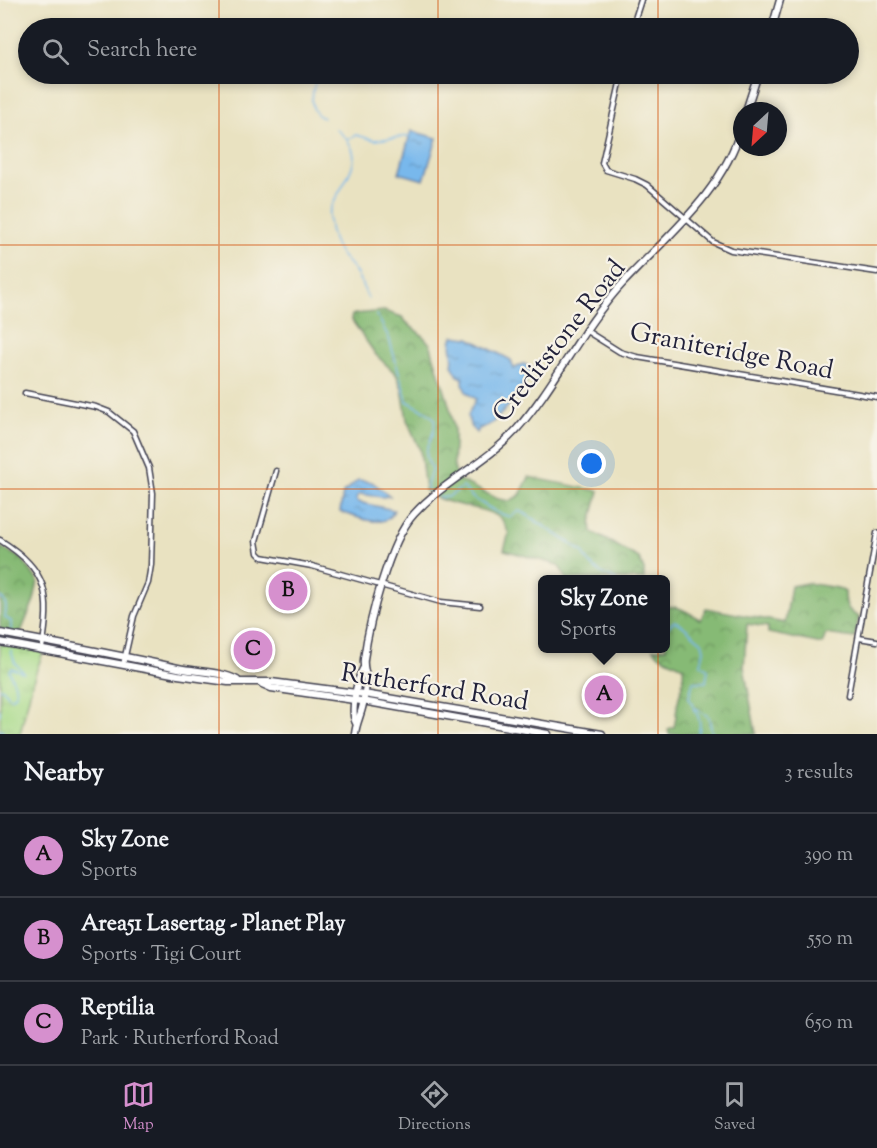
<!DOCTYPE html>
<html lang="en">
<head>
<meta charset="utf-8">
<style>
	:root { --surface:#171b24; --page:#242831; --text:#f1f3f6; --muted:#9ea1a6; --line:#363941; --accent:#d690ce }
	body { margin:0; font-family:"Sorts Mill Goudy",serif; background:var(--page); color:var(--text) }
	.compass { position:absolute; left:733px; top:102px; width:54px; height:54px; border-radius:50%; background:var(--surface); box-shadow:0 3px 9px #0003; rotate:206deg }
	.you { position:absolute; left:592px; top:464px; width:21px; height:21px; margin:-15px; border:4px solid #fff; border-radius:50%; background:#1a73e8; box-shadow:0 0 0 9px #1a73e833 }
	.badge { display:grid; place-items:center; width:39px; height:39px; border-radius:50%; background:var(--accent); color:#111; font-size:20px; font-weight:700 }
	.pin { position:absolute; translate:-50% -50%; border:3px solid #fff; box-shadow:0 2px 6px #0006 }
	.popup { position:absolute; left:538px; top:575px; width:132px; height:78px; box-sizing:border-box; display:grid; place-content:center; border-radius:9px; background:var(--surface); filter:drop-shadow(0 2px 4px #0005); font-size:20px; white-space:nowrap; color:var(--muted) }
	.popup b { font-size:22px; color:var(--text) }
	.popup::after { content:''; position:absolute; left:50%; top:100%; margin-left:-12px; border:12px solid transparent; border-top-color:var(--surface) }
	.list { margin:0; padding:0; list-style:none }
	h2 { display:flex; justify-content:space-between; align-items:center; height:78px; margin:0; padding:0 24px; font-size:26px }
	h2 small { font-size:20px; font-weight:400; color:var(--muted) }
	.list li { display:grid; grid-template-columns:39px 1fr auto; gap:18px; align-items:center; box-sizing:border-box; height:84px; padding:0 24px; border-top:2px solid var(--line) }
	.list b { display:block; font-size:22px; white-space:nowrap }
	.list p { margin:0; font-size:20px; white-space:nowrap; color:var(--muted) }
	.list em { font-size:20px; font-style:normal; color:var(--muted) }
	.icon { flex:none; width:33px; height:33px; fill:none; stroke:currentColor; stroke-width:2; stroke-linecap:round; stroke-linejoin:round }
	.map { position:relative; flex:none; width:877px; height:734px; overflow:hidden }
	.search { position:absolute; background:var(--surface); box-shadow:0 3px 9px #0003; left:18px; right:18px; top:18px; height:66px; display:flex; align-items:center; gap:15px; box-sizing:border-box; padding:0 21px; border-radius:33px; color:var(--muted); font-size:22px }
	.sheet { height:330px; background:var(--surface) }
	nav { display:flex; justify-content:space-around; align-items:center; box-sizing:border-box; height:84px; border-top:2px solid var(--line); background:var(--surface); font-size:16px; color:var(--muted) }
	nav a { display:grid; justify-items:center; gap:3px }
	nav .on { color:var(--accent) }
	.map>svg:first-child { display:block }
</style>
</head>
<body>
<div class="map">
<svg width="877" height="734" viewBox="0 0 877 734">
	<defs>
		<pattern id="forest-crowns" width="20" height="18" patternUnits="userSpaceOnUse" patternTransform="scale(1.5)"><rect width="20" height="18" fill="#86ba75"/><path d="M2 6a3 3 0 1 1 6 0M12 15a3 3 0 1 1 6 0" fill="none" stroke="#6d9761"/></pattern>
		<pattern id="park-tufts" width="24" height="20" patternUnits="userSpaceOnUse" patternTransform="scale(1.5)"><rect width="24" height="20" fill="#a8da89"/><path d="M3 7l-1-3M5 7V3M7 7l1-3M15 17l-1-3M17 17v-4M19 17l1-3" fill="none" stroke="#90bb77"/></pattern>
		<pattern id="water-ripples" width="26" height="14" patternUnits="userSpaceOnUse" patternTransform="scale(1.5)"><rect width="26" height="14" fill="#78b8ec"/><path d="M2 4q2-2 4 0t4 0M15 11q2-2 4 0t4 0" fill="none" stroke="#6295c0"/></pattern>
	</defs>
	<rect width="100%" height="100%" fill="#f7f3e8"/>
	<filter id="ink" filterUnits="userSpaceOnUse"><feTurbulence type="fractalNoise" baseFrequency=".0167" numOctaves="2"/><feDisplacementMap in="SourceGraphic" scale="12" xChannelSelector="R" yChannelSelector="G"/><feConvolveMatrix kernelMatrix="1 2 1 2 8 2 1 2 1" color-interpolation-filters="sRGB"/></filter>
	<filter id="wash" filterUnits="userSpaceOnUse"><feTurbulence type="fractalNoise" baseFrequency=".008" numOctaves="4" result="noise"/><feDisplacementMap in="SourceGraphic" scale="24" xChannelSelector="R" yChannelSelector="G"/><feGaussianBlur stdDeviation="1.35" result="paint"/><feColorMatrix in="noise" values="0 0 0 0 0 0 0 0 0 0 0 0 0 0 0 0 0 1.4 0 .05"/><feComposite in="paint" operator="in"/></filter>
	<g filter="url(#wash)">
		<rect width="100%" height="100%" fill="#e9e2c1"/>
		<g fill="url(#forest-crowns)" stroke="#546e58" stroke-width="1.5">
			<path d="M384 311 402 317C410 329 423 332 431 346 437 373 451 401 454 429 456 445 449 465 459 480L498 499 510 501 520 495 529 477 599 491 591 523 592 532 639 558 644 570V579H567L558 565 504 550 509 533C506 529 505 524 502 520 491 506 441 507 425 490L420 450 407 420 402 388 396 374 376 355 351 319 352 315 355 314Z"/>
			<path d="M0 547 22 559 38 581 34 600 21 632 15 634 0 629Z"/>
			<path d="M807 583 838 588 845 592C845 605 847 611 859 617L854 638 826 634 822 644 768 633V627L747 624 744 667 756 734H669L668 729 674 727C676 720 676 714 677 707 679 693 685 682 683 667L660 656 653 649 666 648V607C678 604 690 614 701 620L706 608 785 623 791 586Z"/>
		</g>
		<path fill="url(#park-tufts)" stroke="#657e62" stroke-width="1.5" d="M0 644 43 652 32 684 20 734H0Z"/>
		<g fill="url(#water-ripples)" stroke="#4d6d94" stroke-width="1.5">
			<path d="M411 131 437 138 424 180 399 173Z"/>
			<path d="M453 336 469 338 511 360 514 369 522 364H525L530 369C530 383 503 413 492 423 488 426 483 427 479 429L477 433 470 425 468 415 476 399C466 393 463 391 463 378L458 376 452 365C455 355 448 346 453 336Z"/>
			<path d="M358 480 372 482 390 496 382 497 359 494 356 498 358 502 394 510C386 532 356 516 340 512L343 493Z"/>
		</g>
		<g fill="none" stroke-linecap="round" stroke-linejoin="round">
			<g stroke="#78b8ec" stroke-width="1.5">
				<path d="M317 74C314 89 305 110 323 118"/>
				<path d="M336 129C367 154 351 169 336 198 332 205 328 211 329 220 330 232 334 245 341 255 346 261 352 266 356 273 361 281 364 290 368 298"/>
				<path d="M348 139 356 135 375 140 410 136"/>
				<path d="M377 315 389 338 407 401 425 411 434 418C438 441 417 448 432 468L427 485 428 491"/>
				<path d="M439 497H448L463 487 473 498 498 513 511 517 518 511 524 513 583 552C590 568 600 573 616 580"/>
				<path d="M0 597C8 602 6 610 5 618L11 621V630"/>
				<path d="M666 629 674 621C685 625 692 635 702 642L704 650 701 664 708 669 706 682H693L689 697C694 710 704 720 698 734"/>
				<path d="M0 688 3 689 10 698 16 695 15 685 9 671 11 668 24 673 15 663 11 651"/>
				<path d="M694 707 709 717 712 734"/>
				<path d="M0 710V715"/>
				<path d="M0 730 3 731 1 734"/>
			</g>
		</g>
	</g>
	<g filter="url(#ink)">
		<g fill="none" stroke-linecap="round" stroke-linejoin="round">
			<g stroke="#403f4f" stroke-width="7">
				<g id="street">
					<path d="M632 28 641 0"/>
					<path d="M622 74 602 163 606 170 635 179 647 185 713 242 731 250 877 272"/>
					<path d="M585 330 620 352 637 357 877 397"/>
					<path d="M25 393 96 407 109 412 133 431 149 468 153 493 151 565 148 583 134 616 123 665"/>
					<path d="M276 471 256 541 258 553 262 557 312 566 441 602 480 606"/>
					<path d="M0 540C49 571 51 595 42 649"/>
					<path d="M859 638 877 641"/>
					<path d="M848 695 877 533"/>
				</g>
			</g>
			<g stroke="#403f4f" stroke-width="9">
				<g id="secondary">
					<path d="M772 28 780 0"/>
					<path d="M746 111 758 74"/>
					<path d="M0 633C60 644 119 655 178 668 197 672 220 671 237 680"/>
					<path d="M0 642 178 675 228 682H271L364 694 602 734"/>
					<path d="M262 684 271 688 368 702 548 734"/>
					<path d="M356 723C350 713 357 679 363 669"/>
					<path d="M355 734C356 723 361 715 363 704 364 696 367 685 366 677 365 670 363 666 364 659 369 622 389 541 414 514 444 481 486 463 516 430 556 385 581 328 623 283 668 235 723 192 742 126"/>
				</g>
			</g>
			<use href="#street" stroke="#fff" stroke-width="4"/>
			<use href="#secondary" stroke="#fff" stroke-width="6"/>
		</g>
	</g>
	<path fill="none" stroke="#d45411" stroke-width="1.5" stroke-opacity="0.55" d="M219 0V28M438 0V28M658 0V28M219 74V734M438 74V734M658 74V734M0 245H877M0 489H877"/>
	<g text-anchor="middle" stroke-width="4.5" stroke-linejoin="round" paint-order="stroke">
		<g font-size="26" fill="#22223b" stroke="#f7f3e8">
			<text transform="translate(558 340) rotate(-52)" y="9">Creditstone Road</text>
			<text transform="translate(732 350) rotate(11)" y="9">Graniteridge Road</text>
			<text transform="translate(435 686) rotate(9)" y="9">Rutherford Road</text>
		</g>
	</g>
</svg>
<svg class="compass" viewBox="-18 -18 36 36"><path d="M0-13l5 13h-10z" fill="#e53935"/><path d="M0 13l5-13h-10z" fill="#9ea1a6"/></svg>
<div class="you"></div>
<div class="pin badge" style="left:604px;top:695px">A</div>
<div class="popup"><b>Sky Zone</b>Sports</div>
<div class="pin badge" style="left:288px;top:591px">B</div>
<div class="pin badge" style="left:253px;top:650px">C</div>
<div class="search"><svg class="icon" aria-label="search" viewBox="0 0 24 24"><circle cx="10" cy="10" r="6"/><path d="M15 15l6 6"/></svg>Search here</div>
</div>
<section class="sheet">
<h2>Nearby<small>3 results</small></h2>
<ul class="list">
<li><span class="badge">A</span><div><b>Sky Zone</b><p>Sports</p></div><em>390 m</em></li>
<li><span class="badge">B</span><div><b>Area51 Lasertag - Planet Play</b><p>Sports · Tigi Court</p></div><em>550 m</em></li>
<li><span class="badge">C</span><div><b>Reptilia</b><p>Park · Rutherford Road</p></div><em>650 m</em></li>
</ul>
</section>
<nav>
<a class="on"><svg class="icon" aria-label="map" viewBox="0 0 24 24"><path d="M3 6l6-2 6 2 6-2v14l-6 2-6-2-6 2zM9 4v14M15 6v14"/></svg>Map</a>
<a><svg class="icon" aria-label="directions" viewBox="0 0 24 24"><path d="M12 3l9 9-9 9-9-9zM9 14v-3h6M13 9l2 2-2 2"/></svg>Directions</a>
<a><svg class="icon" aria-label="saved" viewBox="0 0 24 24"><path d="M7 4h10v16l-5-4-5 4z"/></svg>Saved</a>
</nav>
</body>
</html>
